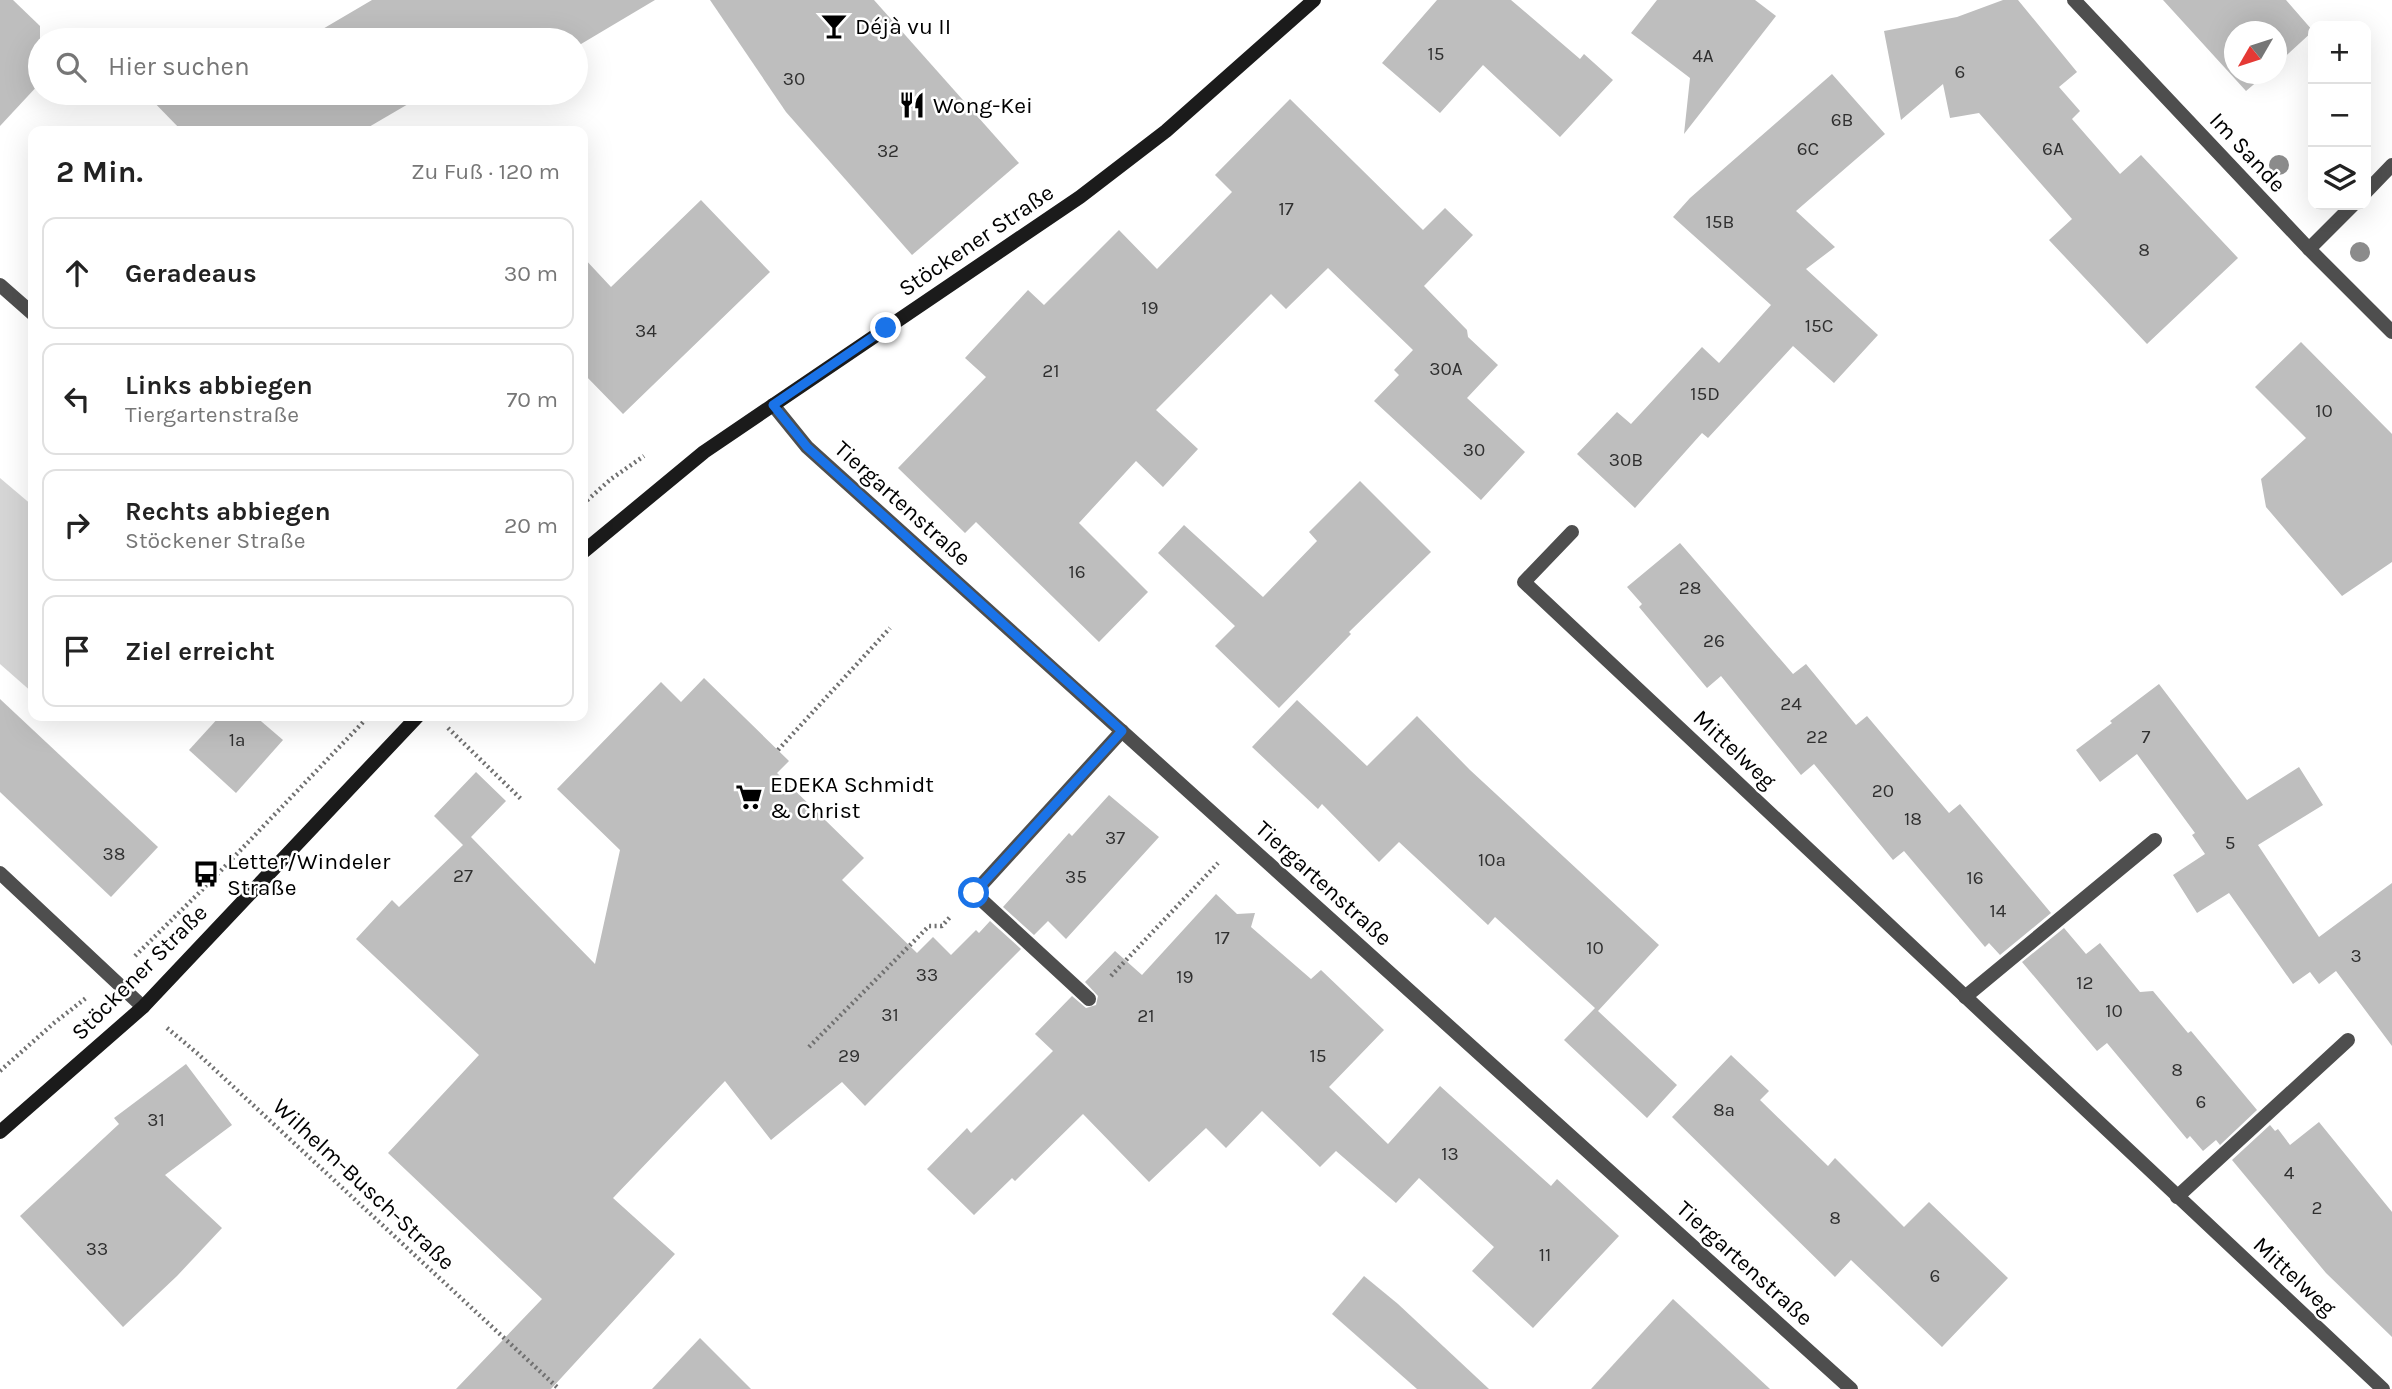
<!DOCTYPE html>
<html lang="de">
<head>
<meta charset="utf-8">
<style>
	:root { --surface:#fff; --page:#f2f2f2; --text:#222; --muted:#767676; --line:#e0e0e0 }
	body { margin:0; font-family:Karla,sans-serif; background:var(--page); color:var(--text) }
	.controls { position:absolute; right:21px; top:21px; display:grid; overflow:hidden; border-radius:14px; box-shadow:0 7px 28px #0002 }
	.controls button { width:63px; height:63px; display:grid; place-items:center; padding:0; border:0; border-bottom:2px solid var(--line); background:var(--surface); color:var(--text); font:35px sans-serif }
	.compass { position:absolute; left:2224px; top:21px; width:63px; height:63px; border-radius:50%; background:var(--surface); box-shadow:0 7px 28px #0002; rotate:231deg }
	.stop { position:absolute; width:21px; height:21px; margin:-16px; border:5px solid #1a73e8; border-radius:50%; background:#fff }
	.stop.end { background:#1a73e8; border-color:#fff; box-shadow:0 2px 7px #0008 }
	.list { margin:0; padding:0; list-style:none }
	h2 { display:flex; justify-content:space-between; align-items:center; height:91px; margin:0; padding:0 28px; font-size:30px }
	h2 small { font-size:23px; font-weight:400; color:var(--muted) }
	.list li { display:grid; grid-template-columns:46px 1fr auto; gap:21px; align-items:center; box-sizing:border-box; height:112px; margin:0 14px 14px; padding:0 14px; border:2px solid var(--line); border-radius:14px }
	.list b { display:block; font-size:26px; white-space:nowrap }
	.list p { margin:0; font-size:23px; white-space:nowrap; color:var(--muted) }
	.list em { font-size:23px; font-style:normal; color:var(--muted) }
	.icon { flex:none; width:38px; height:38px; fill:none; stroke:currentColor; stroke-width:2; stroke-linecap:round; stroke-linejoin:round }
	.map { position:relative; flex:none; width:2392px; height:1389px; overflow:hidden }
	.search { position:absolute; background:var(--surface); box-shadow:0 7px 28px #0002; left:28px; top:28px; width:560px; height:77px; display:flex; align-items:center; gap:18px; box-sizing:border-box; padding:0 24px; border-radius:38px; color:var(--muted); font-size:26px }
	.panel { position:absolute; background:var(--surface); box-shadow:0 7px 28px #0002; left:28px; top:126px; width:560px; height:595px; border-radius:14px }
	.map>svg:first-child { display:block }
</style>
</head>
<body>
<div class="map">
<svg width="2392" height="1389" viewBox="0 0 2392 1389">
	<rect width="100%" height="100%" fill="#fff"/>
	<path fill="#d5d5d5" d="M0 478 33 506V693L0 664Z"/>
	<g fill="#bebebe">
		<path d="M0 0H13L40 26V83L0 126Z"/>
		<path d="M372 0H655L576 47V40H304Z"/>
		<path d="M710 0H874L1019 163 912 255 786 112Z"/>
		<path d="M1437 0H1511L1580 59 1584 54 1613 80 1560 137 1483 65 1440 113 1382 63Z"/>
		<path d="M1657 0H1755L1776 16 1684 134 1690 78 1631 33Z"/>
		<path d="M2003 0H2018L2077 72 2059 87 2080 111 2072 119 2120 174 2141 155 2238 258 2147 344 2049 240 2072 219 1979 113 1950 118 1943 84 1901 120 1884 31 1957 17Z"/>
		<path d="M2163 0H2286L2313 31 2277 64V32H2235V74H2266L2246 91Z"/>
		<path d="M1832 74 1885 134 1796 211 1835 247 1806 269 1878 335 1834 383 1793 346 1708 438 1702 433 1635 508 1577 454 1617 412 1631 424 1702 347 1719 363 1771 305 1673 217 1690 198Z"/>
		<path d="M145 93H427L362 131H182Z"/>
		<path d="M1290 99 1423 230 1445 208 1473 235 1424 286 1467 330 1468 337 1498 365 1467 398 1525 452 1481 500 1374 401 1399 375 1394 370 1413 350 1328 268 1286 309 1271 294 1156 410 1198 449 1163 487 1136 461 1079 523 1148 592 1099 642 976 522 965 533 898 468 986 377 965 358 1028 290 1044 305 1119 230 1157 269 1232 192 1215 175Z"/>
		<path d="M701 200 770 272 623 414 583 373V257L611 287Z"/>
		<path d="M2301 342 2392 434V562L2342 596 2266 507 2261 479 2306 438 2255 387Z"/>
		<path d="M1360 481 1431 552 1349 632 1351 634 1279 708 1215 646 1235 626 1158 553 1184 525 1263 597 1317 541 1309 532Z"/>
		<path d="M1680 543 1793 674 1806 664 1856 725 1867 716 1949 813 1960 804 2051 913 2000 955 1989 943 1985 947 1904 851 1893 860 1814 764 1801 775 1721 676 1707 688 1639 607 1642 604 1627 587Z"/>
		<path d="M704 678 789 761 777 773 864 858 842 880 917 953 933 937 951 955 976 930 979 933 990 921 1021 949 865 1106 842 1082 771 1140 725 1081 613 1198 675 1254 551 1389H456L542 1299 388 1153 479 1055 356 939 392 900 399 907 463 845 434 816 476 772 506 801 471 837 595 964 620 850 557 789 661 682 681 702Z"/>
		<path d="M2159 684 2247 800 2299 767 2323 805 2258 845 2319 937 2392 883V1046L2336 971 2319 984 2310 972 2293 984 2229 893 2197 913 2173 875 2205 854 2192 835 2195 833 2137 754 2100 782 2076 750 2112 723 2110 721Z"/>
		<path d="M0 699 158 847 111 897 0 792Z"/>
		<path d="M1297 700 1367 766 1417 716 1470 770 1659 945 1598 1011 1677 1085 1647 1118 1564 1040 1595 1008 1495 917 1488 925 1399 842 1379 862 1322 804 1318 809 1252 747Z"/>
		<path d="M220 716H255L283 740 236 793 189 750Z"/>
		<path d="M1109 795 1159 837 1066 939 1048 921 1034 935 1003 907 1069 833 1072 836Z"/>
		<path d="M1216 894 1237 914 1255 913 1251 927 1311 979 1321 970 1384 1030 1329 1087 1388 1144 1440 1086 1551 1186 1557 1179 1619 1236 1533 1328 1472 1271 1494 1247 1419 1178 1396 1203 1336 1151 1320 1167 1262 1111 1226 1148 1206 1128 1149 1182 1083 1114 1015 1181 1012 1178 974 1215 927 1169 967 1128 971 1133 1053 1051 1035 1034 1072 996 1086 1008 1096 1005 1098 996 1085 982 1115 951 1142 975Z"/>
		<path d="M2064 928 2086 954 2100 943 2140 992 2153 991 2188 1033 2191 1031 2257 1110 2220 1145 2216 1140 2203 1151 2190 1136 2187 1139 2107 1043 2097 1051 2022 962Z"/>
		<path d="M1731 1055 1769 1091 1760 1100 1828 1166 1835 1158 1904 1227 1929 1202 2008 1278 1942 1347 1851 1260 1835 1277 1672 1117Z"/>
		<path d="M186 1064 232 1125 165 1175 222 1228 177 1276 123 1327 20 1216 119 1124 114 1118Z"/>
		<path d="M2319 1122 2392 1212V1337L2326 1273 2232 1160 2270 1125 2275 1131 2278 1129 2290 1145Z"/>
		<path d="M1364 1276 1398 1304 1489 1389H1417L1332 1314Z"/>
		<path d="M1673 1299 1770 1389H1591Z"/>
		<path d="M700 1338 751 1389H652Z"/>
	</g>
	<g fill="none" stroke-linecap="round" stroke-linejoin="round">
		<g stroke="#707070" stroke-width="4.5" stroke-dasharray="2 3.5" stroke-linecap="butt">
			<path d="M583 504 611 479 644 456"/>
			<path d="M448 728 521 799"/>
			<path d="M778 750 890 628"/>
			<path d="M135 956 209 883 369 716"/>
			<path d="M1111 976 1218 863"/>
			<path d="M167 1028 197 1053 559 1389"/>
			<path d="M809 1047 929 926H942L951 916"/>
			<path d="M0 1071 54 1023 86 998"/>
		</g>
		<path stroke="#4e4e4e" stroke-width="14" d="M1089 999 974 893 1122 731"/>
		<g stroke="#4e4e4e" stroke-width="14">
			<path d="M2074 0 2309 249 2392 332"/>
			<path d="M2366 192 2392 165"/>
			<path d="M2309 249 2353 205"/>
			<path d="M0 285 33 314"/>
			<path d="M773 405 807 447 1851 1389"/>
			<path d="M1572 532 1524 582 2383 1389"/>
			<path d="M0 873 143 1007"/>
			<path d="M1965 997 2155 840"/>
			<path d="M2177 1197 2348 1040"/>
		</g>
		<g stroke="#1b1b1b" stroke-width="14">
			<path d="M583 552 704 452 1080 197 1166 131 1314 0"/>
			<path d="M0 1132 143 1007 418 716"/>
		</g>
	</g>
	<g fill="#8b8b8b">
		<circle cx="2279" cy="165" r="10"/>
		<circle cx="2360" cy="252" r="10"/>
	</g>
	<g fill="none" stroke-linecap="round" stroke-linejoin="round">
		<path stroke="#1a73e8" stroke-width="9" d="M886 328 773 405 807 447 1122 731 974 893"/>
	</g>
	<defs>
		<g id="bar-bare" transform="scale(2.1)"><path d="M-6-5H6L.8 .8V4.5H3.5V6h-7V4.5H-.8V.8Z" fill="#000" stroke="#fff" stroke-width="2.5" paint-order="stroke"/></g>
		<g id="restaurant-bare" transform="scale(2.1)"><path d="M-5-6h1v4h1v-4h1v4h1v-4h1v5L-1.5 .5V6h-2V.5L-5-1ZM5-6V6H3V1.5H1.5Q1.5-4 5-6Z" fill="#000" stroke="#fff" stroke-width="2.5" paint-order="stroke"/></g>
		<g id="supermarket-bare" transform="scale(2.1)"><path d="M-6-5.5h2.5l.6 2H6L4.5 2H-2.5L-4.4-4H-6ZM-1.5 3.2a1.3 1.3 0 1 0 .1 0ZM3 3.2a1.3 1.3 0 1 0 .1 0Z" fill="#000" stroke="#fff" stroke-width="2.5" paint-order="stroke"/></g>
		<g id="bus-bare" transform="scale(2.1)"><path d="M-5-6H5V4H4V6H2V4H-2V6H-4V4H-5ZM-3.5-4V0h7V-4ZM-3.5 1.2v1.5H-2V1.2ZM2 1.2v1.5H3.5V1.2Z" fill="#000" stroke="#fff" stroke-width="2.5" paint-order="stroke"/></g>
	</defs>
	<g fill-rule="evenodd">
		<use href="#bar-bare" x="834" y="26"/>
		<use href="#restaurant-bare" x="912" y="105"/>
		<use href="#supermarket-bare" x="749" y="797"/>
		<use href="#bus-bare" x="206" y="874"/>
	</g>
	<g text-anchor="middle" stroke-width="5" stroke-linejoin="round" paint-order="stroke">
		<g font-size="19" fill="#303030">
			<text x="1436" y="60">15</text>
			<text x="1703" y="62">4A</text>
			<text x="1960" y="78">6</text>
			<text x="794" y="85">30</text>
			<text x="1842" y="126">6B</text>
			<text x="1808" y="155">6C</text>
			<text x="2053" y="155">6A</text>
			<text x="888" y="157">32</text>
			<text x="1286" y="215">17</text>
			<text x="1720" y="228">15B</text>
			<text x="2144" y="256">8</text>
			<text x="1150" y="314">19</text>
			<text x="1819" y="332">15C</text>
			<text x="646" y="337">34</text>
			<text x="1446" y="375">30A</text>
			<text x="1051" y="377">21</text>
			<text x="1705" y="400">15D</text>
			<text x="2324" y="417">10</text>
			<text x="1474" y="456">30</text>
			<text x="1626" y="466">30B</text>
			<text x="1077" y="578">16</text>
			<text x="1690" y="594">28</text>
			<text x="1714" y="647">26</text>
			<text x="1791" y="710">24</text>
			<text x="1817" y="743">22</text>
			<text x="2146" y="743">7</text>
			<text x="237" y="746">1a</text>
			<text x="1883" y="797">20</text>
			<text x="1913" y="825">18</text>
			<text x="1115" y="844">37</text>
			<text x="2230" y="849">5</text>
			<text x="114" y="860">38</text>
			<text x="1492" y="866">10a</text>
			<text x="463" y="882">27</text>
			<text x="1076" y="883">35</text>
			<text x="1975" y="884">16</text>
			<text x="1998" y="917">14</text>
			<text x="1222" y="944">17</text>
			<text x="1595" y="954">10</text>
			<text x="2356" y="962">3</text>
			<text x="927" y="981">33</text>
			<text x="1185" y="983">19</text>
			<text x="2085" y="989">12</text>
			<text x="2114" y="1017">10</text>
			<text x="890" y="1021">31</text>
			<text x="1146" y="1022">21</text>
			<text x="849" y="1062">29</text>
			<text x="1318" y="1062">15</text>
			<text x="2177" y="1076">8</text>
			<text x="2201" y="1108">6</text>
			<text x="1724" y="1116">8a</text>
			<text x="156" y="1126">31</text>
			<text x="1450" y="1160">13</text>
			<text x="2289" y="1179">4</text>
			<text x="2317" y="1214">2</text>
			<text x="1835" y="1224">8</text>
			<text x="97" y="1255">33</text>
			<text x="1545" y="1261">11</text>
			<text x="1935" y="1282">6</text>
		</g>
		<g font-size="23" fill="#000" stroke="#fff" text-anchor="start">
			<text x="855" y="34">Déjà vu II</text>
			<text x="933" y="113">Wong-Kei</text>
			<text x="770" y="792">EDEKA Schmidt<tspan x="770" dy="26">&amp; Christ</tspan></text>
			<text x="227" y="869">Letter/Windeler<tspan x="227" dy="26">Straße</tspan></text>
		</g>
		<g font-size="23" fill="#000" stroke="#fff">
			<text transform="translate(2248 152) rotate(47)" y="8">Im Sande</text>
			<text transform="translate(976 240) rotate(-34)" y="8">Stöckener Straße</text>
			<text transform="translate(903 503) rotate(42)" y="8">Tiergartenstraße</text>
			<text transform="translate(1735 749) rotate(43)" y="8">Mittelweg</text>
			<text transform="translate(1324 883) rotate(42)" y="8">Tiergartenstraße</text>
			<text transform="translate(139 972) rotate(-45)" y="8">Stöckener Straße</text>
			<text transform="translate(364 1184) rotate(43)" y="8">Wilhelm-Busch-Straße</text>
			<text transform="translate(1745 1263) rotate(42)" y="8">Tiergartenstraße</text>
			<text transform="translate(2295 1276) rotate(43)" y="8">Mittelweg</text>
		</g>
	</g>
</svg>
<div class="controls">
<button>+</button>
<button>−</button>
<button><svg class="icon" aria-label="layers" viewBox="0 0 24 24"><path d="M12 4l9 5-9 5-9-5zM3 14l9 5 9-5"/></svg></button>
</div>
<svg class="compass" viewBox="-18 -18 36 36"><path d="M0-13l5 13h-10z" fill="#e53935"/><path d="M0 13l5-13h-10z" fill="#767676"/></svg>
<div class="stop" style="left:974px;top:893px"></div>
<div class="stop end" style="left:886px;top:328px"></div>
<div class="search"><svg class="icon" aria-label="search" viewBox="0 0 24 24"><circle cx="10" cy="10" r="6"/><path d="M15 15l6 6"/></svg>Hier suchen</div>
<section class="panel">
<h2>2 Min.<small>Zu Fuß · 120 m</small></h2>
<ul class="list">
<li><svg class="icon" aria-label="ahead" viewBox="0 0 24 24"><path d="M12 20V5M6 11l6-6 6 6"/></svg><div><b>Geradeaus</b></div><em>30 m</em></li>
<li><svg class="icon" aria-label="left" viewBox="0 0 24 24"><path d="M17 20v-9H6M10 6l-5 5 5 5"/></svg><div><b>Links abbiegen</b><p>Tiergartenstraße</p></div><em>70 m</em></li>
<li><svg class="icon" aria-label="right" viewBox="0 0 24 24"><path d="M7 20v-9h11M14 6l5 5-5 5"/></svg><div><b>Rechts abbiegen</b><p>Stöckener Straße</p></div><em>20 m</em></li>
<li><svg class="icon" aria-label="arrive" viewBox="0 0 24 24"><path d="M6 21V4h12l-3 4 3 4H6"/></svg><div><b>Ziel erreicht</b></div></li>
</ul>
</section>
</div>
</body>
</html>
